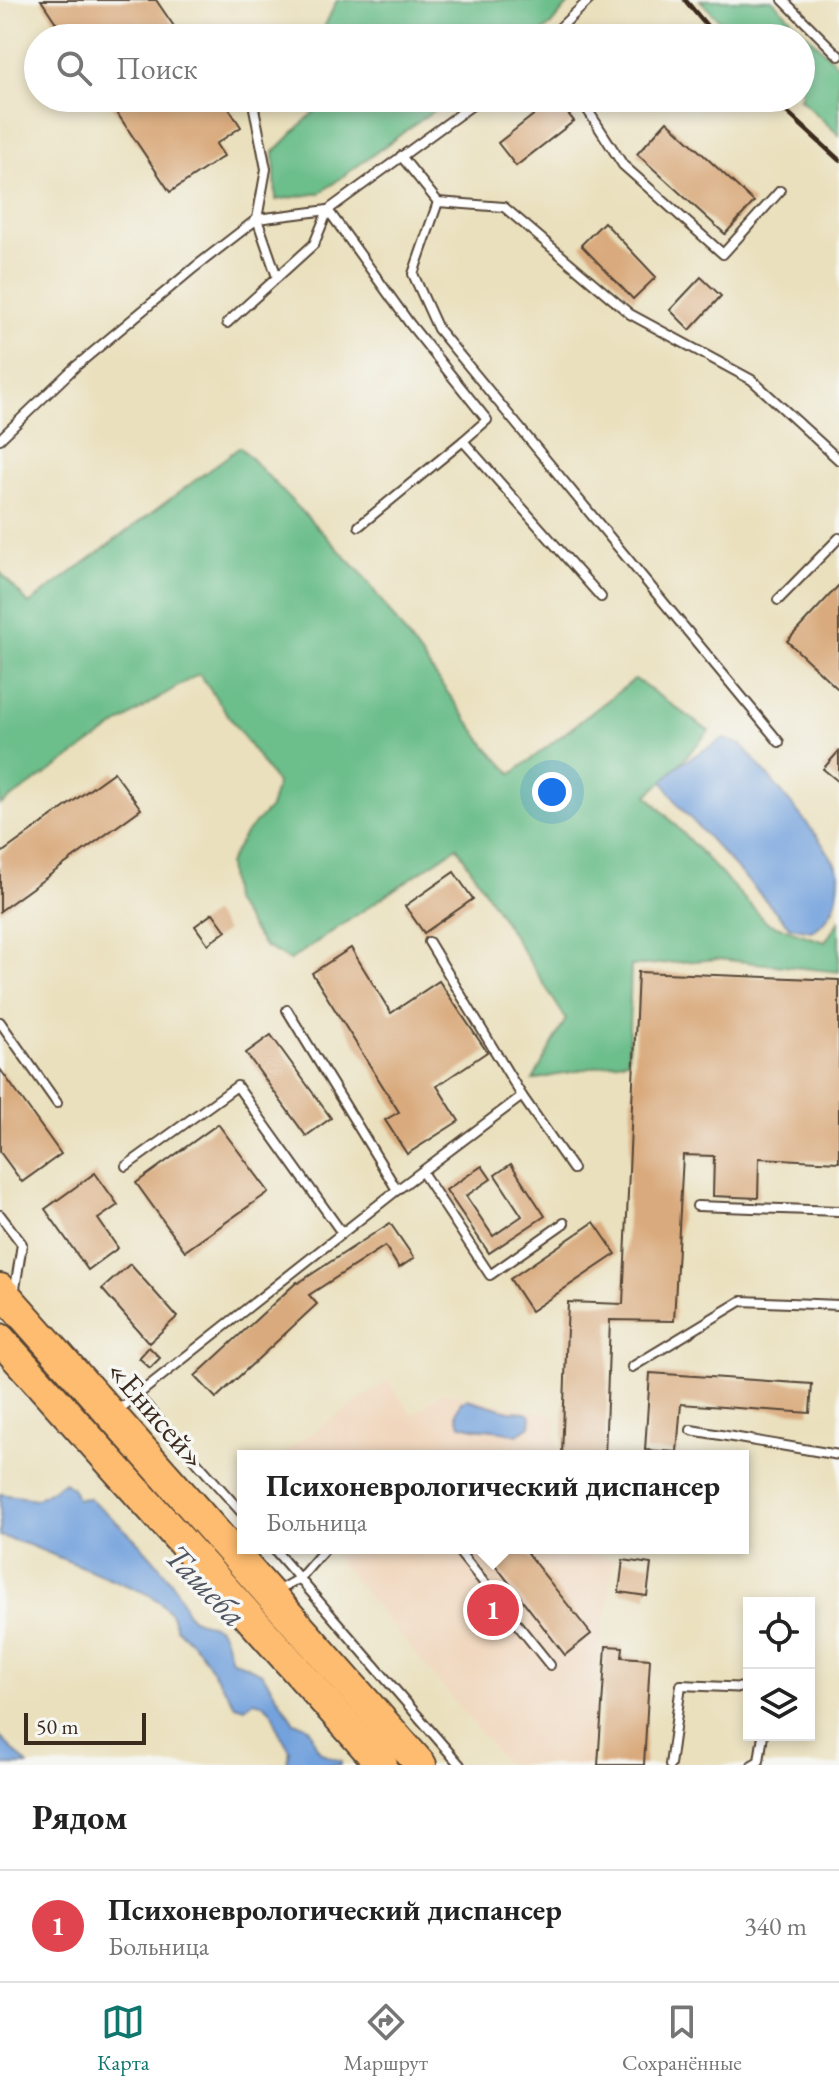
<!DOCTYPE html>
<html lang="ru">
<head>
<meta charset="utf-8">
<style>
	:root { --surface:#fff; --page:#f2f2f2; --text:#222; --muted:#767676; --line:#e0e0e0; --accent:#0f766e }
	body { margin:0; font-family:"EB Garamond",serif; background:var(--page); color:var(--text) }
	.controls { position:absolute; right:24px; bottom:24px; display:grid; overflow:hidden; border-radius:0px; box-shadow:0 4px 12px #0003 }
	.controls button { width:72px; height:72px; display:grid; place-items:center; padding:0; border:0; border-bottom:2px solid var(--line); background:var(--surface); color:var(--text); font:40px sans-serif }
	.scale { position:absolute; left:24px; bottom:20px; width:122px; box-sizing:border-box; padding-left:8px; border:4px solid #3b2a1e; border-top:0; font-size:22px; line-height:28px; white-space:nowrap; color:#3b2a1e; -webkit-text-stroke:6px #f6f6f2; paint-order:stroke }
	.you { position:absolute; left:552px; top:792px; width:28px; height:28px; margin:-20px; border:6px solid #fff; border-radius:50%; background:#1a73e8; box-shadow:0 0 0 12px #1a73e833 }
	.badge { display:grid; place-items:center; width:52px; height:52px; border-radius:50%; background:var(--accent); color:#fff; font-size:26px; font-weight:700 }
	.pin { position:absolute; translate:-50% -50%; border:4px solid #fff; box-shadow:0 2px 8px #0006 }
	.popup { position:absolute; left:237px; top:1450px; width:512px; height:104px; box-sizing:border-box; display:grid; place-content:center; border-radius:0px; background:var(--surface); filter:drop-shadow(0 2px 6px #0005); font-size:26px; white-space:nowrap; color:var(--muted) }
	.popup b { font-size:30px; color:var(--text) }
	.popup::after { content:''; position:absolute; left:50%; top:100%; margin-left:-16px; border:16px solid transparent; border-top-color:var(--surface) }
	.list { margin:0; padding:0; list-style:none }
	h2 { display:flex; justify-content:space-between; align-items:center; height:104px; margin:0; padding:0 32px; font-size:34px }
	h2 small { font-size:26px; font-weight:400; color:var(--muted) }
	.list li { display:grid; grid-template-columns:52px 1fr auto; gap:24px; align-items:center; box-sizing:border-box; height:112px; padding:0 32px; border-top:2px solid var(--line) }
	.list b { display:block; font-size:30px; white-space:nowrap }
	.list p { margin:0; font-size:26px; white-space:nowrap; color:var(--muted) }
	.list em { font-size:26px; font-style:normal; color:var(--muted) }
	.icon { flex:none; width:44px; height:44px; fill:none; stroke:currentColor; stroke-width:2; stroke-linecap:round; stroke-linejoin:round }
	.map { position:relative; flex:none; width:839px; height:1765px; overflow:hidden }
	.search { position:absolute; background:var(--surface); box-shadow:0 4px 12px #0003; left:24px; right:24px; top:24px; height:88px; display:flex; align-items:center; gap:20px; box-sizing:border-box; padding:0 28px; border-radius:44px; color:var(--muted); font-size:30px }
	.sheet { height:216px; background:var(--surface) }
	nav { display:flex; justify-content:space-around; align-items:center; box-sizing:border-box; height:112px; border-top:2px solid var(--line); background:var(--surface); font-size:22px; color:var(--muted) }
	nav a { display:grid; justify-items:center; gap:4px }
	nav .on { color:var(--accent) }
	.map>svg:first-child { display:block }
</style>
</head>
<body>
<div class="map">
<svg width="839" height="1765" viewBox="0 0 839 1765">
	<rect width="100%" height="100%" fill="#f6f6f2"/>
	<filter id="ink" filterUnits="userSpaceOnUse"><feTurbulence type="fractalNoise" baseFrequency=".0125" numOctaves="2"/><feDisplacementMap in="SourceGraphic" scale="16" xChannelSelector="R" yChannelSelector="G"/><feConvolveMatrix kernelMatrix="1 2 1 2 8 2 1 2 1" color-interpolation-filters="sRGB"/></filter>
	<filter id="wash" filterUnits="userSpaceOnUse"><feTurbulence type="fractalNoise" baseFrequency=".006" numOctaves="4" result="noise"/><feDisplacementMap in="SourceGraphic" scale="32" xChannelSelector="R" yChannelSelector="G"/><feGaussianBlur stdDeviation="1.8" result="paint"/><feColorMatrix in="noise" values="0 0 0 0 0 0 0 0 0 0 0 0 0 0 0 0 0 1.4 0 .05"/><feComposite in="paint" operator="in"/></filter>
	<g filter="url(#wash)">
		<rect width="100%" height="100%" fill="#eae0bd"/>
		<g fill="#f0d6bc">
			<path d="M388 1381 412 1415 443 1392 557 1416V1456H279Z"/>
			<path d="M328 1548H578L581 1554 615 1559 598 1662 590 1765H507Z"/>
		</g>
		<g fill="#6cbe8b" stroke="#547454" stroke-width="2">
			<path d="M337 0H572L550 26 534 38H319Z"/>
			<path d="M700 0H772L839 66V135L799 98H801V38H736Z"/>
			<path d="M328 98H451L320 193 276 200 274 152Z"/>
			<path d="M240 447 362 574 487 747 512 774 635 679 709 731 668 777 647 795 767 923 825 942 839 921V972L718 959 631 966 628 1060 533 1080 566 1019 457 847 290 960 264 946 232 900 228 864 244 835 270 808 277 784 199 674C129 713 67 762 0 805V572L29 604Z"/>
		</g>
		<g fill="#73a2dd" stroke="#57667e" stroke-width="2">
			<path d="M723 739 742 745C761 769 835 851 839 874 839 898 832 920 812 931L790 927 679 806 663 781 680 764Z"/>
			<path d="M467 1399 509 1411 526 1412 531 1416 530 1426 517 1435C498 1427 479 1432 460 1424L456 1413 461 1402Z"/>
			<path d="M65 1482 73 1489 77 1499 89 1498C121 1525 152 1552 175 1587 181 1596 183 1607 189 1615 197 1626 212 1620 221 1631 227 1638 227 1650 231 1659L262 1673 294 1722C321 1727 307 1741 322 1753 327 1757 335 1759 341 1761V1765H289L287 1761 290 1751C287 1744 282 1738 279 1732 273 1716 273 1705 254 1701L245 1708 235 1705 199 1650 176 1628 170 1613 160 1602 148 1594 29 1545 0 1536V1494L37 1499Z"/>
			<path d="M0 1737 28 1765H0Z"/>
		</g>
		<g id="blocks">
			<g fill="#d9aa7d">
				<path d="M41 0H156L182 38H66Z"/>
				<path d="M107 98H222L241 127 216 144 224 156 170 192Z"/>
				<path d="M555 98H573L575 103 565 110 574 121 516 166 498 143Z"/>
				<path d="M667 121 754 202 725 234 637 154Z"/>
				<path d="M604 222 656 277 633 299 581 245Z"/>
				<path d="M701 277 721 296 690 330 670 310Z"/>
				<path d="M839 585V690L787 641Z"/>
				<path d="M839 751V782L823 769Z"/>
				<path d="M114 772 141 809 0 911V854Z"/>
				<path d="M454 872 473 899 424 933 405 906Z"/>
				<path d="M213 913 226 931 208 944 195 926Z"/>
				<path d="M351 948 391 1013 439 981 487 1052 437 1086 459 1121 407 1154 385 1120 399 1112 312 973Z"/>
				<path d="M638 972 839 980V1162L759 1158 758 1198 713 1196 714 1156 683 1155 674 1321 610 1320 605 1456H562L568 1302 623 1304Z"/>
				<path d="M271 1035 331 1118 306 1136 246 1053Z"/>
				<path d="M0 1069 61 1154 22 1182 0 1152Z"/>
				<path d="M218 1124 269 1192 185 1251 136 1183Z"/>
				<path d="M511 1164 545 1216 489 1253 446 1190 482 1166 491 1179 466 1196 493 1236 522 1216 495 1175Z"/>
				<path d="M95 1173 118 1205 98 1219 118 1248 88 1270 45 1209Z"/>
				<path d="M594 1222 616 1254 531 1311 510 1279Z"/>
				<path d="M390 1223 414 1258 399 1268 385 1246 309 1295 317 1304 216 1398 195 1376 297 1282 298 1283Z"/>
				<path d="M130 1264 177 1317 149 1343 102 1289Z"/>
				<path d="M149 1347 160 1358 150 1368 139 1358Z"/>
				<path d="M650 1373 812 1384 810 1413 681 1404 677 1452 645 1450Z"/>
				<path d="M482 1548H523L591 1634 565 1655Z"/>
				<path d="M623 1560 651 1564 647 1596 619 1592Z"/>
				<path d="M606 1646 623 1647 622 1657 650 1659 644 1765H598Z"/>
			</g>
		</g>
	</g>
	<g filter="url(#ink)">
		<use href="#blocks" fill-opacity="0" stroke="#554536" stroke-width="2"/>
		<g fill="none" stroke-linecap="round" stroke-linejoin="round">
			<g stroke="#554536" stroke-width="12">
				<g id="lane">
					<path d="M783 0 839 56"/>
					<path d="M549 38 589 0"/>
					<path d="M252 98 266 169 257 219 277 277"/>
					<path d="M580 98 623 165 723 254 780 191"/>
					<path d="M401 156 438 202"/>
					<path d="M227 323 314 244 328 210 482 98"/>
					<path d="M0 439 75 367 195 267 257 219 328 210 410 324 487 420 463 441 601 597"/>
					<path d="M359 526 463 441"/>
					<path d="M778 600 839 538"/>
					<path d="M779 742 438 329 413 274 438 202 504 207 630 314 752 380 839 460"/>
					<path d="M429 942 522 1096"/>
					<path d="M287 1010 397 1190"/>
					<path d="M0 1022 57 1103"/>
					<path d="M126 1166 237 1086 342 1233"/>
					<path d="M422 1172 490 1275 564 1223"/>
					<path d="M697 1206 839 1211"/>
					<path d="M0 1215 22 1244 14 1295"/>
					<path d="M632 1367 741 1301 839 1305"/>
					<path d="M137 1395 243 1514"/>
					<path d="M117 1411 397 1190 522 1096 573 1169"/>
					<path d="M691 1430 839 1455"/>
					<path d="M273 1548 460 1765"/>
					<path d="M456 1548 550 1665"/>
					<path d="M277 1591 300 1578 326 1548"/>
					<path d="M670 1765 681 1685 749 1688"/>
					<path d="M752 1765 759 1761 763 1735"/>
				</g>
			</g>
			<g stroke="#554536" stroke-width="34">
				<g id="highway">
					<path d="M0 1289 421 1765"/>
					<path d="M0 1339 382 1765"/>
				</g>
			</g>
			<use href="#lane" stroke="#fff" stroke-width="8"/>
			<use href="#highway" stroke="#febc70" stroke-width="30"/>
			<g stroke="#3b2a1e" stroke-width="5">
				<path d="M685 0 717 38"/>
				<path d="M772 98 839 160"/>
			</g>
		</g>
	</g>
	<g text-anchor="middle" stroke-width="7" stroke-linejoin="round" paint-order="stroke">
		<g font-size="32" fill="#3b2a1e" stroke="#f6f6f2">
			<text transform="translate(157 1414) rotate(49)" y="11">«Енисей»</text>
		</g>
		<g font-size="34" font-style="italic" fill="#4f5461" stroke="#f6f6f2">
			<text transform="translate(206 1585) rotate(46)" y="12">Ташеба</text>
		</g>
	</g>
</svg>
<div class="controls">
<button><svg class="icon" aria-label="locate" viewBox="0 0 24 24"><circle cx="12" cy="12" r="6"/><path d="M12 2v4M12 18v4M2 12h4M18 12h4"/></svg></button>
<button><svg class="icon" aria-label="layers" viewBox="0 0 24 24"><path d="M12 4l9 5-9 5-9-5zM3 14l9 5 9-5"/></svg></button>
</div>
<div class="scale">50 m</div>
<div class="you"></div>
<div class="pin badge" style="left:493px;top:1610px;background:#e0444e">1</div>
<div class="popup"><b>Психоневрологический диспансер</b>Больница</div>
<div class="search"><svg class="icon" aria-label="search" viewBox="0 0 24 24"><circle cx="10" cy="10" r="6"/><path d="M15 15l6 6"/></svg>Поиск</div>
</div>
<section class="sheet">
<h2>Рядом<small></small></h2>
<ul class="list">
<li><span class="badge" style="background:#e0444e">1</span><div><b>Психоневрологический диспансер</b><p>Больница</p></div><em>340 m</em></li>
</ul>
</section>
<nav>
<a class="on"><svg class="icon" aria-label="map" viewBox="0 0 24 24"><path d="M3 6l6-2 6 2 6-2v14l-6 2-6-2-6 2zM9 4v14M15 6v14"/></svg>Карта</a>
<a><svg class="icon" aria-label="directions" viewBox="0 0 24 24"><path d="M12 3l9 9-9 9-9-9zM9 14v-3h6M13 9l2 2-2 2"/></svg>Маршрут</a>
<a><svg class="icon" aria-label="saved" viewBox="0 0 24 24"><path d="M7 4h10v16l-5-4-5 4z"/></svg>Сохранённые</a>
</nav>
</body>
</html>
